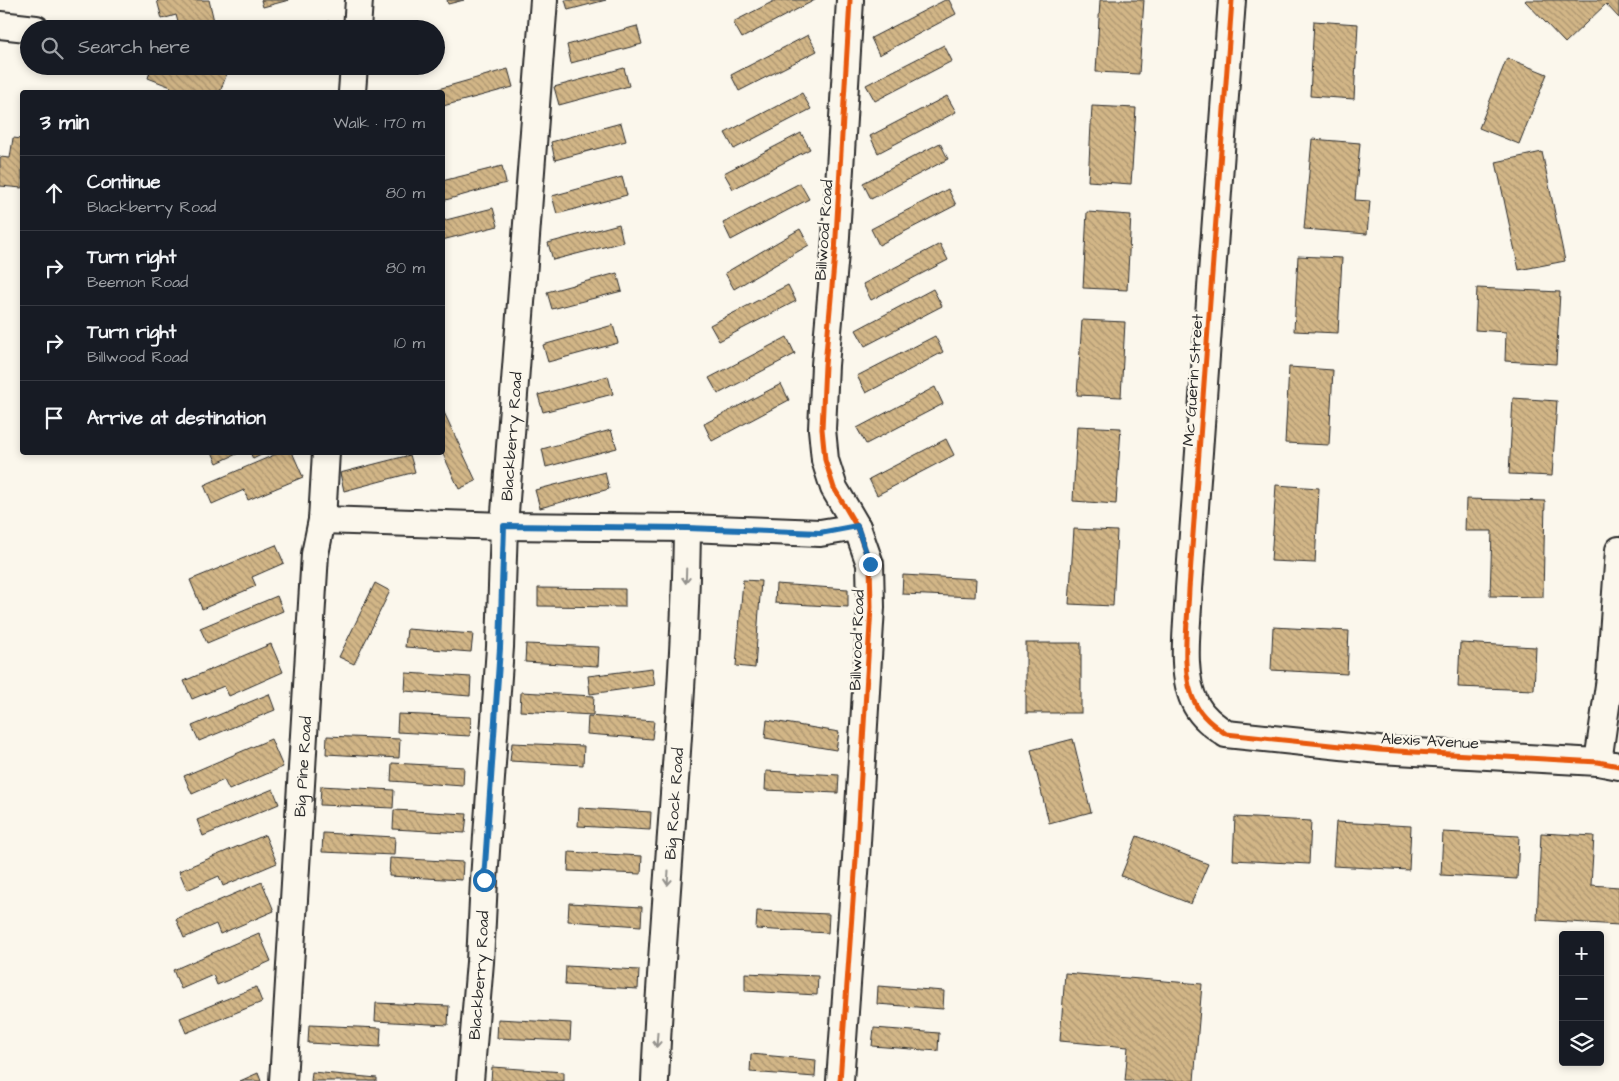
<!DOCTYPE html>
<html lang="en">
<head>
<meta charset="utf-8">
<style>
	:root { --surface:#171b24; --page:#20242c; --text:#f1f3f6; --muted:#9ea1a6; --line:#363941 }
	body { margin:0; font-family:"Architects Daughter",sans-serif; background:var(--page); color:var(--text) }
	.controls { position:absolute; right:15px; bottom:15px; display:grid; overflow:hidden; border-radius:5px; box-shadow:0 2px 8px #0003 }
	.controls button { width:45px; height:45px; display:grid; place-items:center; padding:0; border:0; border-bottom:1px solid var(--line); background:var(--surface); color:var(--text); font:25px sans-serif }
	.stop { position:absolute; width:15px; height:15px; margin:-11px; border:4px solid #1f6fb2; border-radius:50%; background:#fff }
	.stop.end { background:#1f6fb2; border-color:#fff; box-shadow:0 1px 5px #0008 }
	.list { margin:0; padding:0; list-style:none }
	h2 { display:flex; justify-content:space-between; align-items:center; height:65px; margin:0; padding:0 20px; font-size:21px }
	h2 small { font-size:16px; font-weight:400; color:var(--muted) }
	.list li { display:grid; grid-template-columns:32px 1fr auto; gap:15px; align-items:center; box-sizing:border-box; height:75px; padding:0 20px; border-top:1px solid var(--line) }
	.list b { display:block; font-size:19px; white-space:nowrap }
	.list p { margin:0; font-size:16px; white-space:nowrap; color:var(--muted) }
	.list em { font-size:16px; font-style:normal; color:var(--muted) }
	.icon { flex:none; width:28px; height:28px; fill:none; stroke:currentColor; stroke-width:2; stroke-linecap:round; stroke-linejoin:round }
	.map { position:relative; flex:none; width:1619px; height:1081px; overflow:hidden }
	.search { position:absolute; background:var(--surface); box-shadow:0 2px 8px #0003; left:20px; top:20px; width:425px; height:55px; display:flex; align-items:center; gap:12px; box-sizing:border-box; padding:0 18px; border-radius:28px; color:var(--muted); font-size:19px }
	.panel { position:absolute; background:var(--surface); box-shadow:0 2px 8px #0003; left:20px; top:90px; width:425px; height:365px; border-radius:5px }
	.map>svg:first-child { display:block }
</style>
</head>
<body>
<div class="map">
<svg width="1619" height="1081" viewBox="0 0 1619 1081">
	<defs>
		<pattern id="building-back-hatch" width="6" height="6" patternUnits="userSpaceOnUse" patternTransform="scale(1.25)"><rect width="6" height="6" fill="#d2b687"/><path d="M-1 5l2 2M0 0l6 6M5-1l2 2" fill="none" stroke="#ab946f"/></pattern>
	</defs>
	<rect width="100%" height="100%" fill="#fbf7ec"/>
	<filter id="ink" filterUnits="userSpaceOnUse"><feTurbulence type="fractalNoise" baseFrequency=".02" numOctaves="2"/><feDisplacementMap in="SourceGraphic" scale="10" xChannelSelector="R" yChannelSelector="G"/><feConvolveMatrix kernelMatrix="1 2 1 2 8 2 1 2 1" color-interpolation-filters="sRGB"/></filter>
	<g filter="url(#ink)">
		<g fill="url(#building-back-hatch)" stroke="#2b2b2b">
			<path d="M157 0H209L214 21 180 29 176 15 162 19Z"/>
			<path d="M261 0H289L263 7Z"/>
			<path d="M447 0H464L448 4Z"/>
			<path d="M565 0H606L568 10Z"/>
			<path d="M776 0H815L742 38 733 22Z"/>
			<path d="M945 0H949L956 14 879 55 871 38Z"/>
			<path d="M1100 0H1144L1139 74 1096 72Z"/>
			<path d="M1526 0H1619V18L1606 4 1565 43 1525 1Z"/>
			<path d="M329 21 331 29H303Z"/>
			<path d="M1314 21 1358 24 1354 99 1310 96Z"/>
			<path d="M637 26 642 44 571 63 567 45Z"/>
			<path d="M808 35 817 51 739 91 731 75Z"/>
			<path d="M944 45 952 61 875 101 866 85Z"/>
			<path d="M1507 58 1547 74 1519 144 1479 128Z"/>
			<path d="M152 66H225L229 68 220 92H169L171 87 148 78Z"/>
			<path d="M624 68 629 86 559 105 554 87Z"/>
			<path d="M508 69 513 87 443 106 442 92H439L438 89Z"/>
			<path d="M802 93 811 109 734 149 725 133Z"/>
			<path d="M947 96 956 112 878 153 870 136Z"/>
			<path d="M1092 106 1136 108 1131 184 1088 181Z"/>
			<path d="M621 123 626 141 555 160 551 142Z"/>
			<path d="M801 133 810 149 733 189 724 173Z"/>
			<path d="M13 138 22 139V188L0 186V157L10 158Z"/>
			<path d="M1312 139 1360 143 1355 200 1370 201 1367 234 1304 229Z"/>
			<path d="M940 143 948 159 871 199 863 183Z"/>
			<path d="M1542 152 1565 261 1519 270 1496 162Z"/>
			<path d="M502 166 506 183 442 201V181Z"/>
			<path d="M622 177 627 195 557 214 552 196Z"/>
			<path d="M800 183 809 199 731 240 723 223Z"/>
			<path d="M948 189 956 205 879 245 871 229Z"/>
			<path d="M493 208 498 226 442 240V221Z"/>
			<path d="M1087 212 1131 215 1127 290 1083 288Z"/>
			<path d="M619 224 623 242 553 260 548 243Z"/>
			<path d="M800 229 809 245 734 289 725 273Z"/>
			<path d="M940 244 948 260 871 300 863 284Z"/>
			<path d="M1298 256 1342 258 1338 333 1294 331Z"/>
			<path d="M617 273 622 291 552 309 547 292Z"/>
			<path d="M788 285 796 301 719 341 710 325Z"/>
			<path d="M1477 288 1560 292 1556 364 1505 361 1506 332 1475 330Z"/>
			<path d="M933 289 942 306 865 346 856 330Z"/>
			<path d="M1082 320 1125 322 1121 397 1077 395Z"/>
			<path d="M613 325 618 343 548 362 543 345Z"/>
			<path d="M935 336 943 352 866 393 857 376Z"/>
			<path d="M787 337 795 354 718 394 709 378Z"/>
			<path d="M1289 367 1333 370 1329 445 1285 443Z"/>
			<path d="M608 376 613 394 543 412 538 395Z"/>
			<path d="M781 384 789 400 712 441 704 424Z"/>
			<path d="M935 387 943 404 866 444 857 428Z"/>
			<path d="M1513 398 1557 401 1552 476 1509 474Z"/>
			<path d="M442 408 476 481 459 489 442 452Z"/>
			<path d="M1077 426 1121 428 1116 504 1073 501Z"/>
			<path d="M611 430 617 448 546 467 542 449Z"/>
			<path d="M946 439 954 455 877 495 869 479Z"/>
			<path d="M212 452H241L217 463Z"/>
			<path d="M250 452H267L253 459Z"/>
			<path d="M281 452H292L303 477 248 500 244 490 212 504 204 485Z"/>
			<path d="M410 455 415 472 344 491 340 473Z"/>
			<path d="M605 472 609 489 540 508 535 490Z"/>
			<path d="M1276 485 1319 488 1315 563 1271 561Z"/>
			<path d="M1466 499 1545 501 1543 597 1490 596 1492 531H1465Z"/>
			<path d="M1074 529 1117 531 1113 606 1069 604Z"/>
			<path d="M276 545 284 563 252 577 256 586 202 609 190 580Z"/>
			<path d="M903 575 976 579 975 597 902 594Z"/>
			<path d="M743 580 761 581 755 668 736 666Z"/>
			<path d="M375 583 390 591 354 664 339 657Z"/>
			<path d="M776 584 848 589V607L775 603Z"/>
			<path d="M538 588 625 589V607L538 606Z"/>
			<path d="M277 596 283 611 207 643 200 628Z"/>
			<path d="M1273 627 1349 631 1347 674 1271 670Z"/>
			<path d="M407 629 473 634 471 652 405 647Z"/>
			<rect x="1026" y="643" width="55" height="70"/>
			<path d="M1460 643 1536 647 1534 690 1458 687Z"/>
			<path d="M271 644 283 672 229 696 224 686 192 699 184 681Z"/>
			<path d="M526 644 599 647 598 666 525 662Z"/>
			<path d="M652 668 655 685 590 694 588 676Z"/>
			<path d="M406 673 471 677 470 696 405 691Z"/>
			<path d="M521 692 594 696 593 715 520 711Z"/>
			<path d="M269 694 275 710 199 741 192 726Z"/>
			<path d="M398 714 471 717 470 736 397 732Z"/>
			<path d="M588 716 654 721 652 739 587 734Z"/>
			<path d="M767 720 839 732 836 750 765 738Z"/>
			<path d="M327 736 400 739 399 758 326 754Z"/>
			<path d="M271 739 283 767 229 790 224 780 192 794 184 776Z"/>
			<path d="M1073 739 1091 812 1049 823 1031 750Z"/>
			<path d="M512 743 584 746 583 765 510 761Z"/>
			<path d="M392 763 464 767 463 786 391 781Z"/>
			<path d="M766 771 839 775 838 793 765 790Z"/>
			<path d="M321 786 394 790 393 808 320 805Z"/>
			<path d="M273 789 279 804 203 836 197 820Z"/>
			<path d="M579 808 651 812 650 830 578 826Z"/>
			<path d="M394 810 467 814 465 833 393 829Z"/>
			<path d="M1235 817 1311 821 1309 864 1233 860Z"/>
			<path d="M1336 822 1411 826 1409 870 1333 866Z"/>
			<path d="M1443 832 1519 836 1517 879 1441 875Z"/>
			<path d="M323 833 395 837 394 855 322 852Z"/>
			<path d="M1541 833 1594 836 1591 885 1619 887V925L1537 920Z"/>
			<path d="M265 835 277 863 223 886 219 876 187 890 179 871Z"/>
			<path d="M1137 836 1208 864 1191 904 1121 876Z"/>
			<path d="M569 852 642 856 641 874 568 871Z"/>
			<path d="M390 858 463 862 462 880 389 876Z"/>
			<path d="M262 882 274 911 220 934 216 924 184 938 176 919Z"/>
			<path d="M569 903 642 907 641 926 568 921Z"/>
			<path d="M757 911 829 914 828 933 756 929Z"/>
			<path d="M259 933 271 961 217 985 213 975 181 989 173 970Z"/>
			<path d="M566 966 639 970 638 989 565 985Z"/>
			<path d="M745 973 818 976 817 995 745 991Z"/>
			<path d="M1065 973 1202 984 1194 1081H1125L1128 1047 1060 1041Z"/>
			<path d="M878 986 944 991 943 1009 877 1004Z"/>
			<path d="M256 987 262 1002 186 1033 180 1018Z"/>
			<path d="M376 1003 449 1006 448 1025 375 1021Z"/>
			<path d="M498 1019 571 1023 570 1041 497 1038Z"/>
			<path d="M309 1025 381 1028 380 1047 308 1043Z"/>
			<path d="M874 1028 939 1033 938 1051 872 1046Z"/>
			<path d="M751 1054 816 1060 815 1077 750 1072Z"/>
			<path d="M492 1067 564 1072V1081H491Z"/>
			<path d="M312 1072 377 1078V1081H311Z"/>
			<path d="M258 1073 261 1081H240Z"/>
		</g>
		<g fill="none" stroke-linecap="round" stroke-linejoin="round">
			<g stroke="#2b2b2b" stroke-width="30">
				<g id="street">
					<path d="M1232 0 1189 589C1188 623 1179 674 1196 705 1203 718 1215 726 1226 734L1379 750 1598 762 1619 766"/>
					<path d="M0 25 36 29"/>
					<path d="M357 29 359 0"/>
					<path d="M352 92 354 66"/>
					<path d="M322 520 504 526 687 528 820 533 857 527"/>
					<path d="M1598 762 1610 678 1619 550"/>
					<path id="s1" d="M283 1081 315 554 322 520 326 452"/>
					<path id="s2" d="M470 1081 480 962 484 880 500 647 504 526 544 0"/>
					<path id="s3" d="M655 1081C663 897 685 712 687 528"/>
					<path d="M840 1081 856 859 871 607 870 564 857 527 834 488 825 460 822 429 825 365 835 253 850 0"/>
				</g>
			</g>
			<use href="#street" stroke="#fbf7ec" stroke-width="26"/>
			<g stroke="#fbf7ec" stroke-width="8">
				<g id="cycleway">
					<path d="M1232 0 1189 589C1188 623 1179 674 1196 705 1203 718 1215 726 1226 734L1379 750 1598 762 1619 766"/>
					<path d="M840 1081 856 859 871 607 870 564 857 527 834 488 825 460 822 429 825 365 835 253 850 0"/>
				</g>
			</g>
			<use href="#cycleway" stroke="#e8590c" stroke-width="5"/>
		</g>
		<defs><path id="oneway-shaft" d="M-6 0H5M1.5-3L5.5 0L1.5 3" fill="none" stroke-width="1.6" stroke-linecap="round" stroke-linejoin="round" transform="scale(1.25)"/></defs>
		<g stroke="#93918c">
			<use href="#oneway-shaft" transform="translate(686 576) rotate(92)"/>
			<use href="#oneway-shaft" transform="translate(668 878) rotate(94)"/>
			<use href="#oneway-shaft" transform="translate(657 1040) rotate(94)"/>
		</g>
	</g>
	<g fill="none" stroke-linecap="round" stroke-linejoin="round" filter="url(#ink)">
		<path stroke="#1f6fb2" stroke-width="6" d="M484 880 500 648 504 526 687 528 820 533 857 526 870 564"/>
	</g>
	<g text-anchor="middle" stroke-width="5" stroke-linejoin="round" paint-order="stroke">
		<g font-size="16" fill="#2b2b2b" stroke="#fbf7ec">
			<text transform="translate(823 230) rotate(-86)" y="6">Billwood Road</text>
			<text transform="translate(1192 380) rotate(-86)" y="6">Mc Guerin Street</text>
			<text dy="6" stroke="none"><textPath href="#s2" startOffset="646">Blackberry Road</textPath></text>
			<text transform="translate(856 640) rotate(-88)" y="6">Billwood Road</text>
			<text transform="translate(1430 740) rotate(3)" y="6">Alexis Avenue</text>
			<text dy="6" stroke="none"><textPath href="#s1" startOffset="315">Big Pine Road</textPath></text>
			<text dy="6" stroke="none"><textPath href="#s3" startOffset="278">Big Rock Road</textPath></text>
			<text dy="6" stroke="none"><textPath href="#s2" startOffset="106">Blackberry Road</textPath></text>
		</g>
	</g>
</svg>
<div class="controls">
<button>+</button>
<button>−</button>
<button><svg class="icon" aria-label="layers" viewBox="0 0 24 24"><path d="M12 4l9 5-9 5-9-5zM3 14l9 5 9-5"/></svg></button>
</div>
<div class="stop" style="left:484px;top:880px"></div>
<div class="stop end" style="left:870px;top:564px"></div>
<div class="search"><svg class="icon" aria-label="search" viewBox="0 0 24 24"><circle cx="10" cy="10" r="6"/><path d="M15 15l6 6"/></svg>Search here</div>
<section class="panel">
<h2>3 min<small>Walk · 170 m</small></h2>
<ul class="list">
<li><svg class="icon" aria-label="ahead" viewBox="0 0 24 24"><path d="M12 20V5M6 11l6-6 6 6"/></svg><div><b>Continue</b><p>Blackberry Road</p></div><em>80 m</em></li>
<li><svg class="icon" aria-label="right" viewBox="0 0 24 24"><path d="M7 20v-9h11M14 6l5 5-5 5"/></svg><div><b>Turn right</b><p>Beemon Road</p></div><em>80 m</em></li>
<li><svg class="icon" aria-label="right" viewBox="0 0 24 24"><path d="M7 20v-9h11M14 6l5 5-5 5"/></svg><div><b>Turn right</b><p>Billwood Road</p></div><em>10 m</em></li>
<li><svg class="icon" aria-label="arrive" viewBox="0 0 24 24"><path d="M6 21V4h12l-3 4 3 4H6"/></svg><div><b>Arrive at destination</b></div></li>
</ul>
</section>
</div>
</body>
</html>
